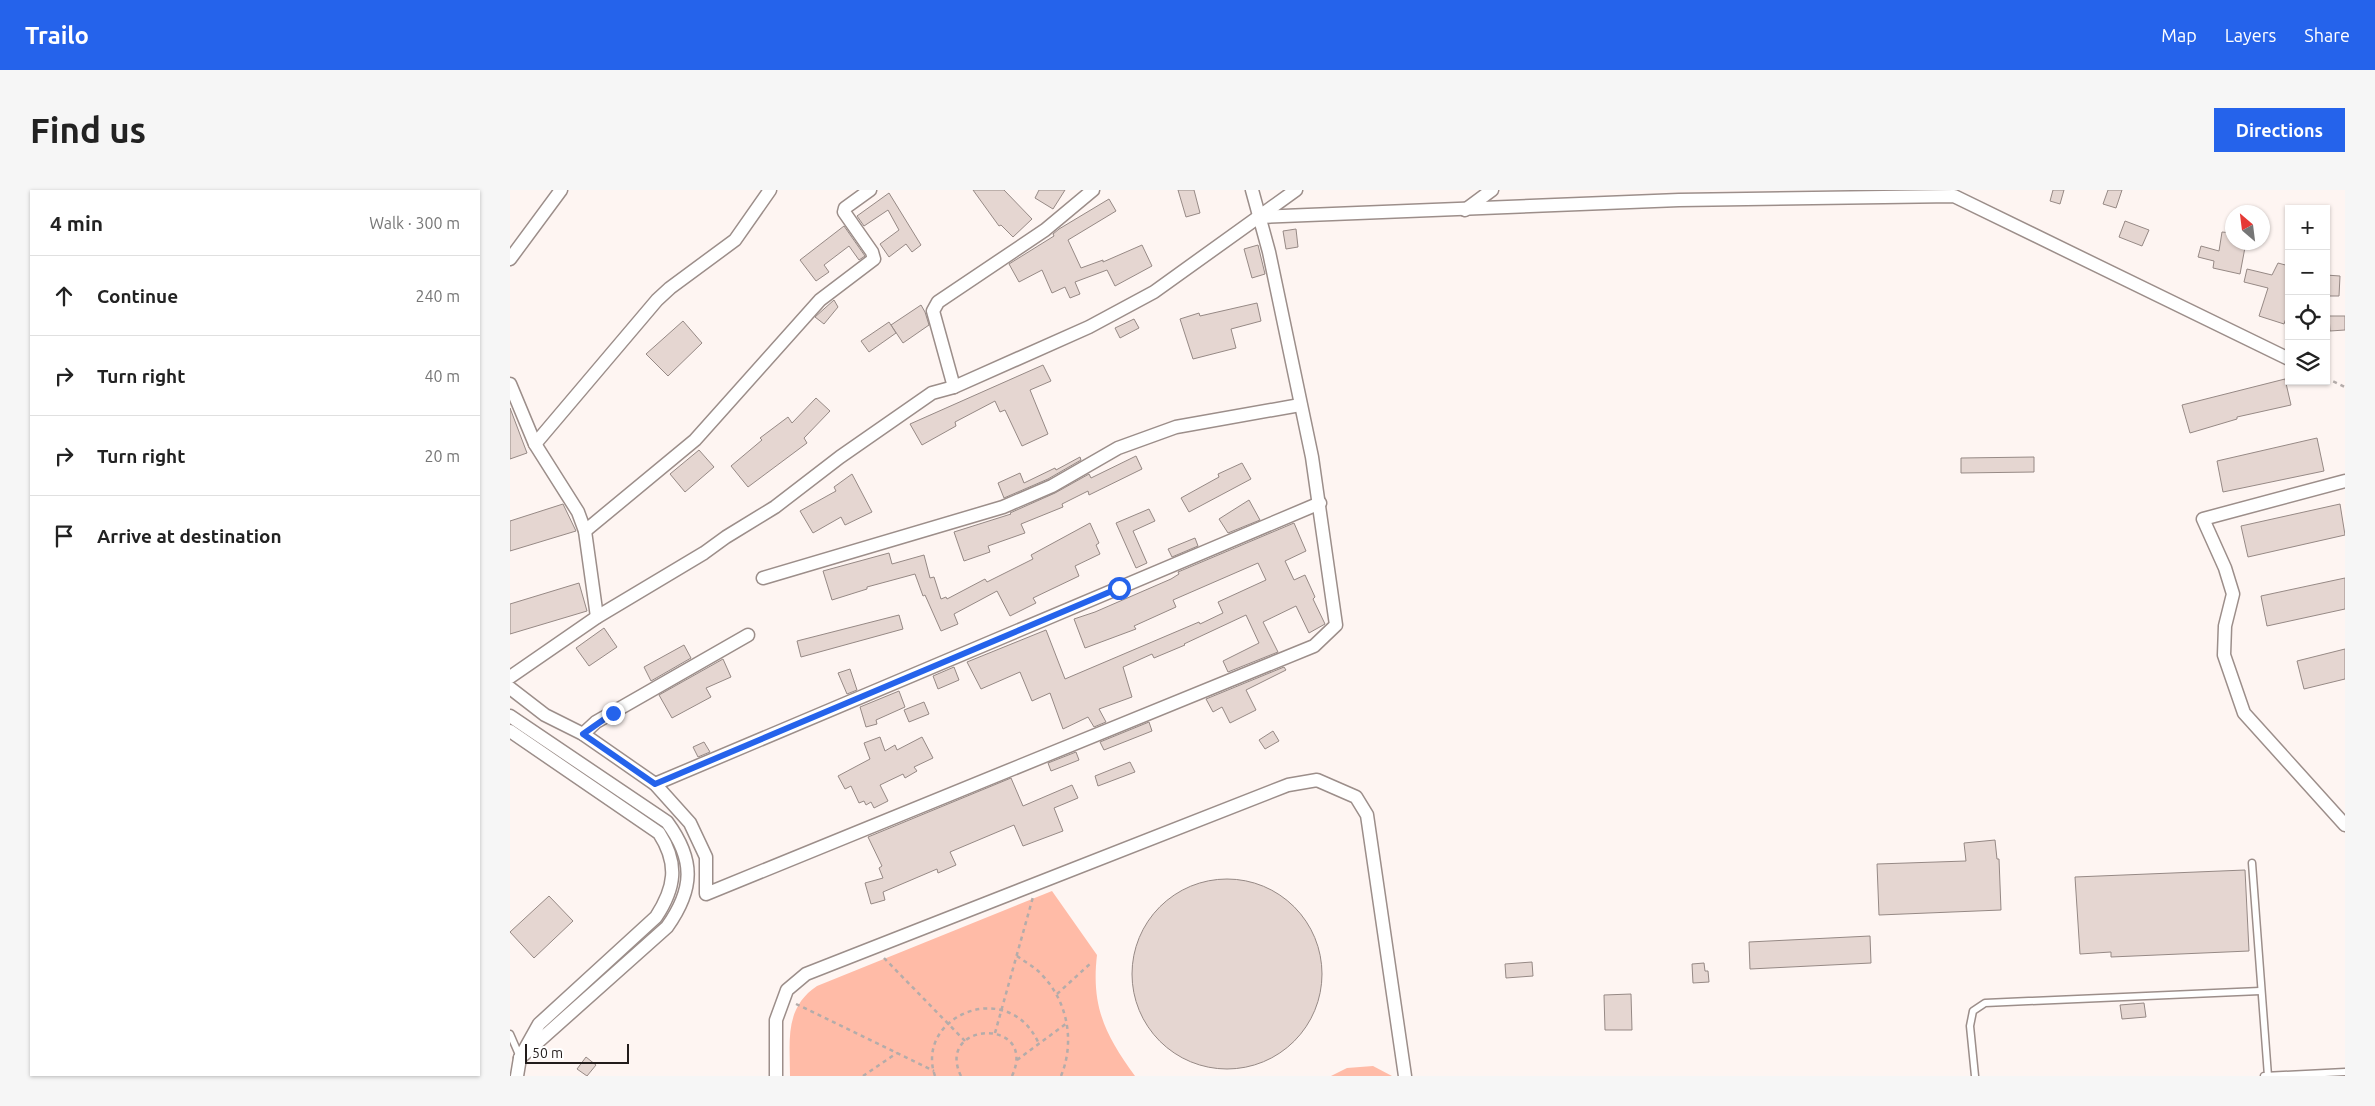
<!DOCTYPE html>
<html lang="en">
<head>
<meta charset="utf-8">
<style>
	:root { --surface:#fff; --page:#f6f6f6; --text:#222; --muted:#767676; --line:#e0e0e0; --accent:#2563eb }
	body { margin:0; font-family:Ubuntu,sans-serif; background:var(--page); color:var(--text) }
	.controls { position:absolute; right:15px; top:15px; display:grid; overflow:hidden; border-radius:0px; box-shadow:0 1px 4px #0004 }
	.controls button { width:45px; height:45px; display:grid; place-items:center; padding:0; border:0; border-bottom:1px solid var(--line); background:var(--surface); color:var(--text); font:25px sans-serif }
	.compass { position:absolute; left:1715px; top:15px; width:45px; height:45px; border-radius:50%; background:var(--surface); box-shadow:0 1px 4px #0004; rotate:332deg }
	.scale { position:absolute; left:15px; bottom:12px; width:104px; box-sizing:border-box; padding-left:5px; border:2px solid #221c1b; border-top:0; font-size:14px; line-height:18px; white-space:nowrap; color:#221c1b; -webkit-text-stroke:4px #fff; paint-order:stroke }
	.stop { position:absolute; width:15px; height:15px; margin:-11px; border:4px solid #2563eb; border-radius:50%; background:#fff }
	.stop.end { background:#2563eb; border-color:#fff; box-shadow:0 1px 5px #0008 }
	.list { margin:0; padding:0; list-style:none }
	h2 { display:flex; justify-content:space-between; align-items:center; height:65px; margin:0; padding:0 20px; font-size:21px }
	h2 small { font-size:16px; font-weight:400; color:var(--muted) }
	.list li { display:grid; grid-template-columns:32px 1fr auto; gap:15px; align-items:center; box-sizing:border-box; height:80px; padding:0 20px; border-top:1px solid var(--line) }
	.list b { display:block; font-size:19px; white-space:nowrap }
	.list em { font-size:16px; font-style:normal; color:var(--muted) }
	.icon { flex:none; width:28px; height:28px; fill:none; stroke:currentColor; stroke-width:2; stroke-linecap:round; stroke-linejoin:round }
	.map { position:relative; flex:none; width:1835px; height:886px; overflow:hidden; border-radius:0px }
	header { display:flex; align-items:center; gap:30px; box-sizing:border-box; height:70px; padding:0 25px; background:var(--accent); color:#fff }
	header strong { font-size:24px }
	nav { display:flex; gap:28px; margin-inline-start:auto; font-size:18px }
	.intro { display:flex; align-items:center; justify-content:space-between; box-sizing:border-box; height:120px; padding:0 30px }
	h1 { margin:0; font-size:35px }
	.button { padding:12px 22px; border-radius:0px; background:var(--accent); color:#fff; font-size:18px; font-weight:700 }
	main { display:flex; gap:30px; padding:0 30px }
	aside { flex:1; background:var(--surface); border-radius:0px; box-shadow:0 1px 4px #0004 }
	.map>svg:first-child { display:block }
</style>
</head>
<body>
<header>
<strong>Trailo</strong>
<nav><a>Map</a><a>Layers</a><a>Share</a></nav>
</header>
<div class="intro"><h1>Find us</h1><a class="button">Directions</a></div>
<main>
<aside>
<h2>4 min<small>Walk · 300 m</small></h2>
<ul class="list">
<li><svg class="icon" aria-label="ahead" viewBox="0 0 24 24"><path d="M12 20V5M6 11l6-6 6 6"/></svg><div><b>Continue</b></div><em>240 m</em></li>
<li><svg class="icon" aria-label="right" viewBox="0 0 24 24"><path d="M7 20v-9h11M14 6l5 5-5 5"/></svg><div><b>Turn right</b></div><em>40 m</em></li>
<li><svg class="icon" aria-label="right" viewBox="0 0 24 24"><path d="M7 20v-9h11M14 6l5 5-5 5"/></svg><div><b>Turn right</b></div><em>20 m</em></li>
<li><svg class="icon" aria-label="arrive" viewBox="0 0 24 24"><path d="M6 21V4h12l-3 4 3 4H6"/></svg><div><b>Arrive at destination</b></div></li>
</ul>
</aside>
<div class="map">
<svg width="1835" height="886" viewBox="0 0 1835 886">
	<rect width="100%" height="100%" fill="#fef5f2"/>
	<g fill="#ffbba7">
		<path d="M542 701 587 765C581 816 595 845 625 886H280C280 851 274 818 307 796Z"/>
		<path d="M863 876 882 886H821L837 878Z"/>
	</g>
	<g fill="#e5d6d1" stroke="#968985">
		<path d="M463 0H494L522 29 503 47 491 35 489 36Z"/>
		<path d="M529 0H555L543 19 525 8Z"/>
		<path d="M668 0H684L690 23 676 27Z"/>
		<path d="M1543 0H1554L1550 14 1540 11Z"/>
		<path d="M1598 0H1612L1606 18 1593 14Z"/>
		<path d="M379 3 411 55 402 62 396 54 379 67 370 54 389 40 378 20 354 36 347 26Z"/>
		<path d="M599 9 606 21 558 50 571 78 593 70V72L632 55 642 76 605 96 597 80 565 92 570 104 560 108 555 97 542 103 532 80 509 92 499 74 544 46 543 44 549 39Z"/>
		<path d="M1615 31 1639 40 1632 56 1609 47Z"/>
		<path d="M334 36 355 66 349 70 339 56 314 75 319 82 306 91 290 70Z"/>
		<path d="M786 39 788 57 776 59 773 41Z"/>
		<path d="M1712 42 1722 43V52H1736L1730 84 1703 78 1704 71 1688 67 1691 56 1709 61Z"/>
		<path d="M748 55 755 84 742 88 734 59Z"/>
		<path d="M1768 73 1779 76V119L1774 134 1749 126 1758 98 1734 92 1737 79 1762 85Z"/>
		<path d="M1816 85 1830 86 1829 106H1816Z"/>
		<path d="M324 110 328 117 314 134 305 127Z"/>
		<path d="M747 113 751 131 721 139 726 158 683 169 670 129 689 123 690 126Z"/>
		<path d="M411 115 415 122 419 135 393 153 381 135Z"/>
		<path d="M1819 126H1835V140L1820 141Z"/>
		<path d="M624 129 629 138 610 148 605 138Z"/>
		<path d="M173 131 192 153 158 186 136 164Z"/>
		<path d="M379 132 386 143 359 162 351 151Z"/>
		<path d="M533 175 541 191 520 200 538 244 512 256 495 220 490 222 485 211 445 232 446 236 412 255 400 234Z"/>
		<path d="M1775 189 1781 215 1727 227V229L1680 243 1672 215Z"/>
		<path d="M306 208 320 221 294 248 297 253 238 297 221 276 252 250 250 248 278 227 282 233Z"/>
		<path d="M0 218 17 263 0 269Z"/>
		<path d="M1807 248 1814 281 1713 302 1707 271Z"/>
		<path d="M189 260 204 277 175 302 160 284Z"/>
		<path d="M626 266 632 279 579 305 578 301 552 314 553 317 511 334 515 343 478 356 480 362 454 371 444 342 501 324 500 323 545 303 579 284 581 288Z"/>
		<path d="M570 267 571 270 538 289 494 308 488 293 510 283 514 293 545 278 546 280Z"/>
		<path d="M1524 267V282L1451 283V268Z"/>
		<path d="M732 273 741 289 679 322 671 308 709 287 708 284Z"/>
		<path d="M342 284 362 322 335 335 331 327 303 343 290 321 326 301 324 297Z"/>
		<path d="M739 310 750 330 718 343 709 329Z"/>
		<path d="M53 314 66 341 0 361V331Z"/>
		<path d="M1830 314 1835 345 1738 367 1731 336Z"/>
		<path d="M639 319 645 331 623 341 637 373 626 378 606 333Z"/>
		<path d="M580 333 589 353 586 355 590 364 565 376 569 386 523 408 526 413 500 426 487 401 444 424 448 434 431 441 415 405 413 406 405 384 357 397V399L322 410 313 381 379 363 382 374 414 365 420 388 424 387 431 409 436 407 437 409 475 389 477 392 523 369 521 365Z"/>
		<path d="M784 333 796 361 775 371 784 390 795 385 805 407 803 409 815 434 799 443 786 416 753 432 768 462 718 482 713 471 749 453 736 425 674 454 675 455 644 468 642 464 613 477 622 507 589 519 596 532 584 537 578 527 553 539 540 503 522 511 510 482 471 499 457 472 536 440 555 489 689 432 690 434 713 423 708 412 756 390 748 373 663 410 666 417 624 436 626 439 575 458 564 429 585 422 661 389 669 384 668 382Z"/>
		<path d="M685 348 688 356 662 367 658 359Z"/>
		<path d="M1835 388V419L1757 436 1751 406Z"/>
		<path d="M69 393 77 421 0 444V414Z"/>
		<path d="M389 425 393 439 291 467 287 451Z"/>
		<path d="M94 438 107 457 79 476 66 458Z"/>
		<path d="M174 455 181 468 141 491 134 477Z"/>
		<path d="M1835 459V489L1794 499 1787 471Z"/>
		<path d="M213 469 221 487 196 498 201 507 162 528 149 505Z"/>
		<path d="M444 477 449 490 428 499 423 486Z"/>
		<path d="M774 477 776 480 736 500 746 520 720 533 712 517 703 522 696 509Z"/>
		<path d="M340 479 347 500 337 504 328 483Z"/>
		<path d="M389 501 395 517 366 530 367 534 356 537 350 517Z"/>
		<path d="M414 512 419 524 399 532 394 520Z"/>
		<path d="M639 532 642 541 594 560 590 552Z"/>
		<path d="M763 541 769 551 755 559 749 550Z"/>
		<path d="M370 547 375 561 385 555 387 560 412 547 423 568 404 577 407 581 395 588 393 584 370 595 378 611 364 618 361 612 356 615 354 611 349 613 341 596 335 599 328 586 360 569 354 553Z"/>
		<path d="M194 552 200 562 188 567 183 557Z"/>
		<path d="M566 562 569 570 541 581 538 573Z"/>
		<path d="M620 572 625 582 588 596 585 586Z"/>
		<path d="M501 588 513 616 562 595 568 608 544 618 553 641 513 656 504 635 440 662 446 675 428 683 427 679 373 702 375 710 361 714 355 693 373 688 369 678 372 676 358 647Z"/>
		<path d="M1485 650 1487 669H1489L1491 720 1369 725 1367 674 1456 671 1454 653Z"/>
		<path d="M1735 680 1739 761 1601 767V762L1570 764 1565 687Z"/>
		<circle cx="717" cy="784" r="95"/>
		<path d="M39 706 63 731 24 768 0 742Z"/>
		<path d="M1360 746 1361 773 1240 779 1239 752Z"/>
		<path d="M1022 772 1023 786 996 788 995 774Z"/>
		<path d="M1194 773 1195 781H1198L1199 792 1183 793 1182 774Z"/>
		<path d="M1121 804 1122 840H1095L1094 805Z"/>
		<path d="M1634 813 1636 827 1612 829 1610 815Z"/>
		<path d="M76 867 86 875 77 886 67 879Z"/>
	</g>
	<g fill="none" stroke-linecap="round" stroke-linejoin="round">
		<g stroke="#9c8e8a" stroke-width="9">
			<g id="lane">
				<path d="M1742 673 1758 886"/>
				<path d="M0 844 10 867"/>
				<path d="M1465 886 1460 836 1463 821 1475 813 1750 801"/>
				<path d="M1754 886 1835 882"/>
			</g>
		</g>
		<g stroke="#9c8e8a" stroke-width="15">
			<g id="street">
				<path d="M955 20 982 0"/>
				<path d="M750 27 1169 10 1444 6 1779 169"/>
				<path d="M0 69 51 0"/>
				<path d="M0 194 25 254 68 322 75 341 87 427"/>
				<path d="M444 197 423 121 428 112 535 40 583 0"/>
				<path d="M25 254 147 110 160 98 225 50 260 0"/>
				<path d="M1835 291 1693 329 1715 378 1723 404 1715 436 1714 465 1734 523 1835 635"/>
				<path d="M75 341 185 250 310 110 364 69 362 62 334 22 335 18 360 0"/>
				<path d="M253 388 493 317 542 296 608 258 666 237 790 215"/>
				<path d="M0 487 87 427 194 363 216 347 265 317 330 267 422 203 444 197 579 137 644 102 786 0"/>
				<path d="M0 498 35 525 73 544 145 594 180 633 196 667V704L804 456 826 435 802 267 759 62 742 0"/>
				<path d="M0 526 157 632C185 670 184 699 157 737L10 868"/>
				<path d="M0 541 149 643C169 674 165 698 146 727L29 834 10 868 7 886"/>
				<path d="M73 544 86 532 238 445"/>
				<path d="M145 594 810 313"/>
				<path d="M266 886V830L277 800 296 784 778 595 807 590 846 607 857 625 895 886"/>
			</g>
		</g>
		<g stroke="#b4acaa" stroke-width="2.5" stroke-dasharray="4 4" stroke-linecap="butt">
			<path d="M1816 188 1835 197"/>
			<path d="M507 766C515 772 525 777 532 785 558 812 565 852 551 886"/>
			<path d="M374 768 455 851"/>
			<path d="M547 804 582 772"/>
			<path d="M286 814 424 881"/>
			<path d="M485 843 523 707"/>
			<path d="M507 870 557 833"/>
			<path d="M353 886 387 863"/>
			<path d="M425 886C404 826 499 786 529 854"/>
			<path d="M451 886C424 831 529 827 502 886"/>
		</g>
		<use href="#lane" stroke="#fff" stroke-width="6"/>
		<use href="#street" stroke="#fff" stroke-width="12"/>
	</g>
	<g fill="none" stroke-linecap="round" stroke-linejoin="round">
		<path stroke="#2563eb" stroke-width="6" d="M103 523 73 544 145 594 609 398"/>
	</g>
</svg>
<div class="controls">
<button>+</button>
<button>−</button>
<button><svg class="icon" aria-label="locate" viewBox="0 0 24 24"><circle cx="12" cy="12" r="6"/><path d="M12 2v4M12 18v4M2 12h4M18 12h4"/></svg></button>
<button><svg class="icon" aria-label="layers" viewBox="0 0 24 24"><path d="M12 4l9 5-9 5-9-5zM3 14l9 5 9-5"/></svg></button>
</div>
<svg class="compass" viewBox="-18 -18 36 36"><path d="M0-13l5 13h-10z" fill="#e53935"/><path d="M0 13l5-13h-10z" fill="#767676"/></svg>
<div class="scale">50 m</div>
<div class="stop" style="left:609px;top:398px"></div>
<div class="stop end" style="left:103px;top:523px"></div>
</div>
</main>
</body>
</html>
